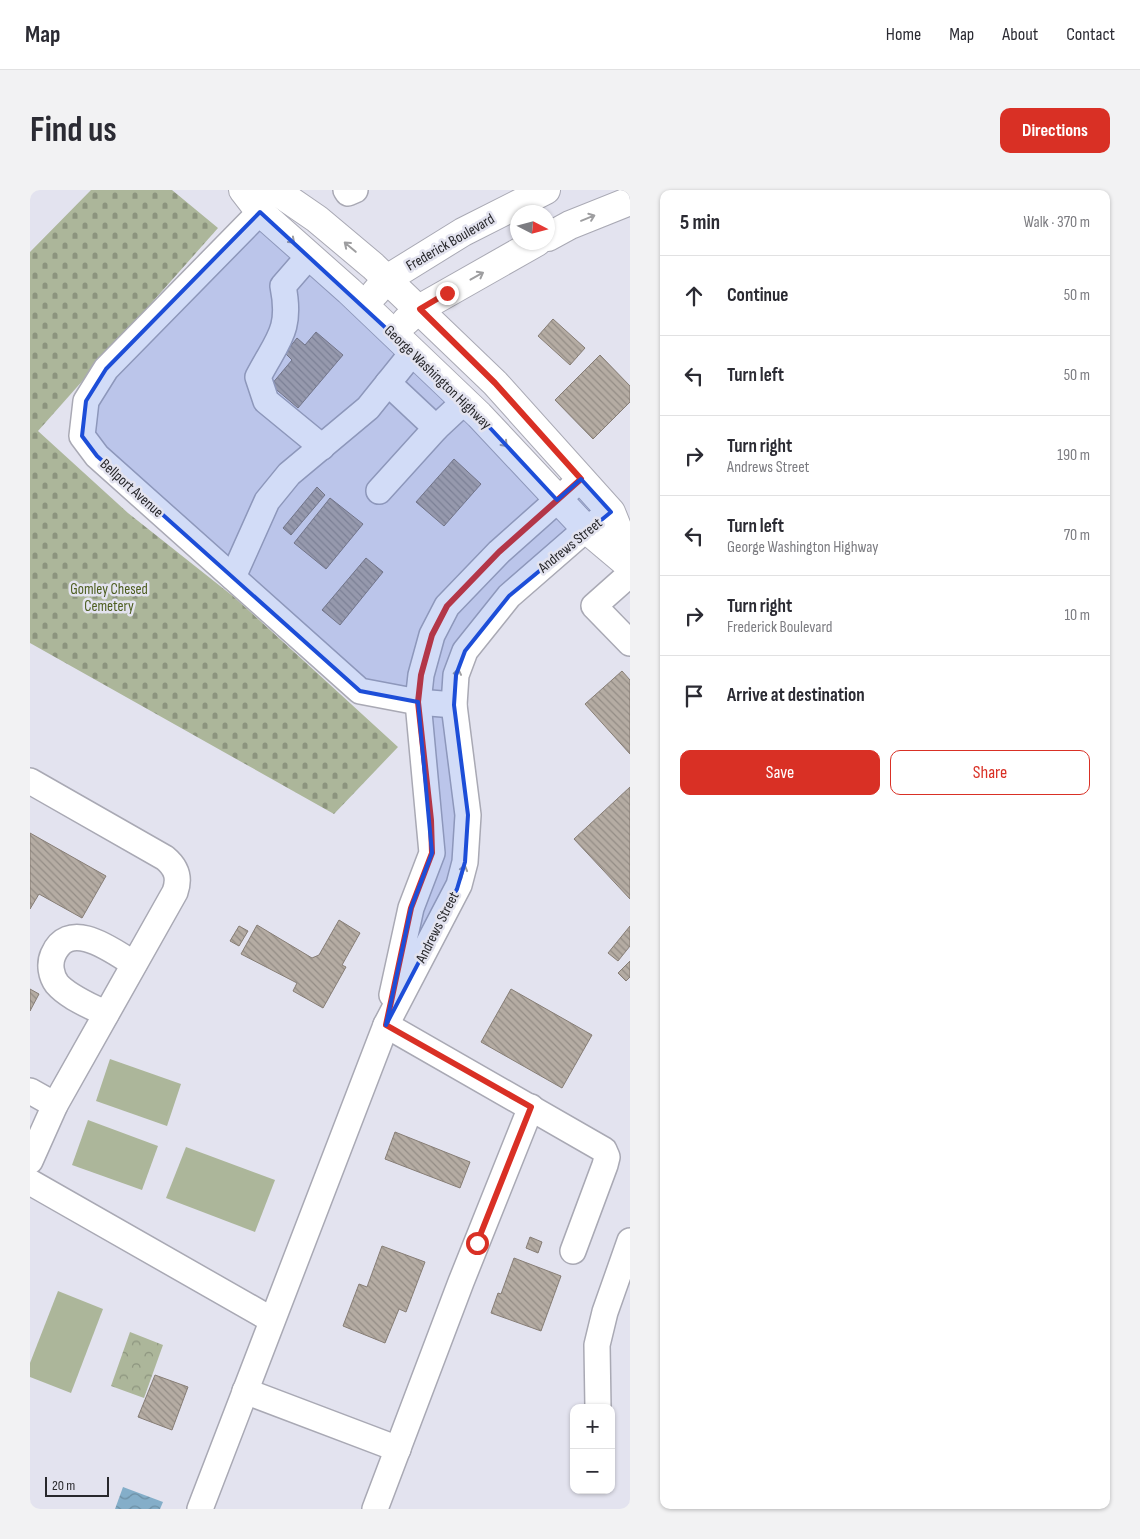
<!DOCTYPE html>
<html lang="en">
<head>
<meta charset="utf-8">
<style>
	:root { --surface:#fff; --page:#f2f2f3; --text:#2b2b33; --muted:#7c7c81; --line:#e1e1e2; --accent:#d93025 }
	body { margin:0; font-family:"Sofia Sans Condensed",sans-serif; background:var(--page); color:var(--text) }
	.controls { position:absolute; right:15px; bottom:15px; display:grid; overflow:hidden; border-radius:10px; box-shadow:0 1px 4px #0004 }
	.controls button { width:45px; height:45px; display:grid; place-items:center; padding:0; border:0; border-bottom:1px solid var(--line); background:var(--surface); color:var(--text); font:25px sans-serif }
	.compass { position:absolute; left:480px; top:15px; width:45px; height:45px; border-radius:50%; background:var(--surface); box-shadow:0 1px 4px #0004; rotate:96deg }
	.scale { position:absolute; left:15px; bottom:12px; width:64px; box-sizing:border-box; padding-left:5px; border:2px solid #28282c; border-top:0; font-size:14px; line-height:18px; white-space:nowrap; color:#28282c; -webkit-text-stroke:4px #e3e3ef; paint-order:stroke }
	.stop { position:absolute; width:15px; height:15px; margin:-11px; border:4px solid #d93025; border-radius:50%; background:#fff }
	.stop.end { background:#d93025; border-color:#fff; box-shadow:0 1px 5px #0008 }
	.list { margin:0; padding:0; list-style:none }
	h2 { display:flex; justify-content:space-between; align-items:center; height:65px; margin:0; padding:0 20px; font-size:21px }
	h2 small { font-size:16px; font-weight:400; color:var(--muted) }
	.list li { display:grid; grid-template-columns:32px 1fr auto; gap:15px; align-items:center; box-sizing:border-box; height:80px; padding:0 20px; border-top:1px solid var(--line) }
	.list b { display:block; font-size:19px; white-space:nowrap }
	.list p { margin:0; font-size:16px; white-space:nowrap; color:var(--muted) }
	.list em { font-size:16px; font-style:normal; color:var(--muted) }
	.actions { display:flex; gap:10px; padding:15px 20px }
	.actions a { flex:1; padding:11px 0; border:1px solid var(--accent); border-radius:10px; text-align:center; font-size:18px; color:var(--accent) }
	.actions .main { background:var(--accent); color:#fff }
	.icon { flex:none; width:28px; height:28px; fill:none; stroke:currentColor; stroke-width:2; stroke-linecap:round; stroke-linejoin:round }
	.map { position:relative; flex:none; width:600px; height:1319px; overflow:hidden; border-radius:10px }
	header { display:flex; align-items:center; gap:30px; box-sizing:border-box; height:70px; padding:0 25px; background:var(--surface); border-bottom:1px solid var(--line) }
	header strong { font-size:24px }
	nav { display:flex; gap:28px; margin-inline-start:auto; font-size:18px }
	.intro { display:flex; align-items:center; justify-content:space-between; box-sizing:border-box; height:120px; padding:0 30px }
	h1 { margin:0; font-size:35px }
	.button { padding:12px 22px; border-radius:10px; background:var(--accent); color:#fff; font-size:18px; font-weight:700 }
	main { display:flex; gap:30px; padding:0 30px }
	aside { flex:1; background:var(--surface); border-radius:10px; box-shadow:0 1px 4px #0004 }
	.map>svg:first-child { display:block }
</style>
</head>
<body>
<header>
<strong>Map</strong>
<nav><a>Home</a><a>Map</a><a>About</a><a>Contact</a></nav>
</header>
<div class="intro"><h1>Find us</h1><a class="button">Directions</a></div>
<main>
<div class="map">
<svg width="600" height="1319" viewBox="0 0 600 1319">
	<defs>
		<pattern id="cemetery-stones" width="16" height="16" patternUnits="userSpaceOnUse" patternTransform="scale(1.25)"><rect width="16" height="16" fill="#acb69a"/><path d="M2 7V4a2 2 0 0 1 4 0v3zM10 15v-3a2 2 0 0 1 4 0v3z" fill="#8c947e"/></pattern>
		<pattern id="park-crowns" width="20" height="18" patternUnits="userSpaceOnUse" patternTransform="scale(1.25)"><rect width="20" height="18" fill="#acb69a"/><path d="M2 6a3 3 0 1 1 6 0M12 15a3 3 0 1 1 6 0" fill="none" stroke="#8c947e"/></pattern>
		<pattern id="water-waves" width="16" height="10" patternUnits="userSpaceOnUse" patternTransform="scale(1.25)"><rect width="16" height="10" fill="#84aec9"/><path d="M0 5q4-4 8 0t8 0" fill="none" stroke="#6c8ea3"/></pattern>
		<pattern id="building-back-hatch" width="6" height="6" patternUnits="userSpaceOnUse" patternTransform="scale(1.25)"><rect width="6" height="6" fill="#b5aca3"/><path d="M-1 5l2 2M0 0l6 6M5-1l2 2" fill="none" stroke="#938c85"/></pattern>
	</defs>
	<rect width="100%" height="100%" fill="#e3e3ef"/>
	<path fill="url(#cemetery-stones)" d="M61 0H142L188 38 8 241 98 323 204 407 368 557 304 624 0 453V62Z"/>
	<path fill="url(#park-crowns)" d="M100 1142 133 1155 114 1208 81 1196Z"/>
	<g fill="#acb69a">
		<path d="M80 869 151 894 137 936 66 911Z"/>
		<path d="M58 930 128 956 112 1000 42 975Z"/>
		<path d="M156 957 245 990 225 1042 136 1008Z"/>
		<path d="M28 1101 73 1119 41 1203 0 1187V1173Z"/>
	</g>
	<path fill="url(#water-waves)" d="M93 1297 133 1312 130 1319H85Z"/>
	<g fill="url(#building-back-hatch)" stroke="#867d75">
		<path d="M523 129 555 158 540 175 508 146Z"/>
		<path d="M286 142 313 165 268 218 241 195 262 170 255 163 267 148 275 155Z"/>
		<path d="M570 165 600 196V212L563 249 525 210Z"/>
		<path d="M424 269 451 294 414 336 386 312Z"/>
		<path d="M287 297 295 305 261 345 253 338Z"/>
		<path d="M300 308 333 334 296 379 264 353Z"/>
		<path d="M336 368 353 382 310 435 292 420Z"/>
		<path d="M592 481 600 490V564L555 514Z"/>
		<path d="M600 597V709L544 649Z"/>
		<path d="M0 643 76 686 52 728 9 704 0 719Z"/>
		<path d="M309 730 330 743 312 775 316 777 293 818 263 801 267 793 211 764 227 735 282 768 289 765Z"/>
		<path d="M209 736 218 741 209 756 200 751Z"/>
		<path d="M600 736V756L588 771 578 763Z"/>
		<path d="M600 771V787L596 791 588 783Z"/>
		<path d="M0 799 9 804 0 821Z"/>
		<path d="M481 799 562 845 532 898 451 852Z"/>
		<path d="M365 942 440 972 430 998 355 969Z"/>
		<path d="M500 1047 512 1052 508 1063 496 1058Z"/>
		<path d="M352 1056 395 1072 376 1122 369 1119 355 1153 313 1136 329 1094 337 1097Z"/>
		<path d="M484 1068 531 1086 511 1141 461 1123 468 1103 471 1104Z"/>
		<path d="M125 1185 158 1197 142 1240 108 1227Z"/>
	</g>
	<g fill="none" stroke-linecap="round" stroke-linejoin="round">
		<g stroke="#a9a9b4" stroke-width="28">
			<g id="minor">
				<path d="M316 0 318 3 325 0"/>
				<path d="M230 22 76 179 56 211 52 246 67 266 330 501 388 512 424 515"/>
				<path d="M279 66 253 96C262 141 247 150 228 187L236 211 292 257"/>
				<path d="M358 193 406 238 435 211"/>
				<path d="M349 301 406 238"/>
				<path d="M600 384 564 416 600 453"/>
				<path d="M203 387 237 311 259 284 338 218 383 162"/>
				<path d="M0 591 135 668C147 678 150 688 145 702L25 915 0 971"/>
				<path d="M362 805 381 718 402 663 388 512 391 485 402 445 417 416 469 362 551 289"/>
				<path d="M76 824C61 816 38 807 27 794 21 786 19 774 23 765 39 727 83 761 104 774"/>
				<path d="M356 835 574 960 577 967 575 975 543 1061"/>
				<path d="M0 901 25 915"/>
				<path d="M0 992 242 1130"/>
				<path d="M215 1201 368 1259"/>
				<path d="M568 1218 567 1155 575 1122 600 1051"/>
				<path d="M170 1319 356 835 429 695 435 672 438 625 424 515 426 485 435 461 479 406 556 339 581 322"/>
				<path d="M345 1319 431 1092 501 917"/>
			</g>
		</g>
		<g stroke="#a9a9b4" stroke-width="30">
			<g id="major">
				<path d="M213 0 230 22 319 101 449 225 556 339 600 376"/>
				<path d="M238 0 252 5 287 29 343 76 465 193 581 322 600 369"/>
				<path d="M518 47 540 35 600 11"/>
				<path d="M345 103 357 89 433 42 516 0"/>
				<path d="M376 131 389 119 507 52"/>
			</g>
		</g>
		<use href="#minor" stroke="#fff" stroke-width="25"/>
		<use href="#major" stroke="#fff" stroke-width="28"/>
	</g>
	<defs><path id="oneway-shaft" d="M-6 0H5M1.5-3L5.5 0L1.5 3" fill="none" stroke-width="1.6" stroke-linecap="round" stroke-linejoin="round" transform="scale(1.25)"/></defs>
	<g stroke="#9e9ea0">
		<use href="#oneway-shaft" transform="translate(558 28) rotate(-22)"/>
		<use href="#oneway-shaft" transform="translate(259 48) rotate(42)"/>
		<use href="#oneway-shaft" transform="translate(320 57) rotate(-140)"/>
		<use href="#oneway-shaft" transform="translate(447 86) rotate(-29)"/>
		<use href="#oneway-shaft" transform="translate(472 251) rotate(47)"/>
		<use href="#oneway-shaft" transform="translate(427 486) rotate(-79)"/>
		<use href="#oneway-shaft" transform="translate(433 682) rotate(-75)"/>
	</g>
	<g fill="none" stroke-linecap="round" stroke-linejoin="round">
		<path stroke="#d93025" stroke-width="6" d="M417 103 390 119 465 193 551 289 469 362 417 416 402 445 391 485 388 512 401 630 402 663 381 718 356 835 501 917 447 1053"/>
	</g>
	<path fill="#1d4ed8" fill-opacity="0.2" stroke="#1d4ed8" stroke-width="4" stroke-linejoin="round" d="M230 22 435 211 527 310 551 289 581 322 479 406 435 461 426 485 424 515 438 625 435 672 427 699 356 835 381 718 402 663 388 512 330 501 67 266 52 246 56 211 76 179Z"/>
	<g text-anchor="middle" stroke-width="5" stroke-linejoin="round" paint-order="stroke">
		<g font-size="15" fill="#28282c" stroke="#e3e3ef">
			<text transform="translate(420 52) rotate(-30)" y="5">Frederick Boulevard</text>
			<text transform="translate(408 187) rotate(44)" y="5">George Washington Highway</text>
			<text transform="translate(102 298) rotate(42)" y="5">Bellport Avenue</text>
			<text transform="translate(540 355) rotate(-39)" y="5">Andrews Street</text>
			<text transform="translate(407 737) rotate(-63)" y="5">Andrews Street</text>
		</g>
		<g font-size="15" fill="#4c5d1e" stroke="#e3e3ef">
			<text x="79" y="404">Gomley Chesed<tspan x="79" dy="17">Cemetery</tspan></text>
		</g>
	</g>
</svg>
<div class="controls">
<button>+</button>
<button>−</button>
</div>
<svg class="compass" viewBox="-18 -18 36 36"><path d="M0-13l5 13h-10z" fill="#e53935"/><path d="M0 13l5-13h-10z" fill="#7c7c81"/></svg>
<div class="scale">20 m</div>
<div class="stop" style="left:447px;top:1053px"></div>
<div class="stop end" style="left:417px;top:103px"></div>
</div>
<aside>
<h2>5 min<small>Walk · 370 m</small></h2>
<ul class="list">
<li><svg class="icon" aria-label="ahead" viewBox="0 0 24 24"><path d="M12 20V5M6 11l6-6 6 6"/></svg><div><b>Continue</b></div><em>50 m</em></li>
<li><svg class="icon" aria-label="left" viewBox="0 0 24 24"><path d="M17 20v-9H6M10 6l-5 5 5 5"/></svg><div><b>Turn left</b></div><em>50 m</em></li>
<li><svg class="icon" aria-label="right" viewBox="0 0 24 24"><path d="M7 20v-9h11M14 6l5 5-5 5"/></svg><div><b>Turn right</b><p>Andrews Street</p></div><em>190 m</em></li>
<li><svg class="icon" aria-label="left" viewBox="0 0 24 24"><path d="M17 20v-9H6M10 6l-5 5 5 5"/></svg><div><b>Turn left</b><p>George Washington Highway</p></div><em>70 m</em></li>
<li><svg class="icon" aria-label="right" viewBox="0 0 24 24"><path d="M7 20v-9h11M14 6l5 5-5 5"/></svg><div><b>Turn right</b><p>Frederick Boulevard</p></div><em>10 m</em></li>
<li><svg class="icon" aria-label="arrive" viewBox="0 0 24 24"><path d="M6 21V4h12l-3 4 3 4H6"/></svg><div><b>Arrive at destination</b></div></li>
</ul>
<div class="actions"><a class="main">Save</a><a>Share</a></div>
</aside>
</main>
</body>
</html>
